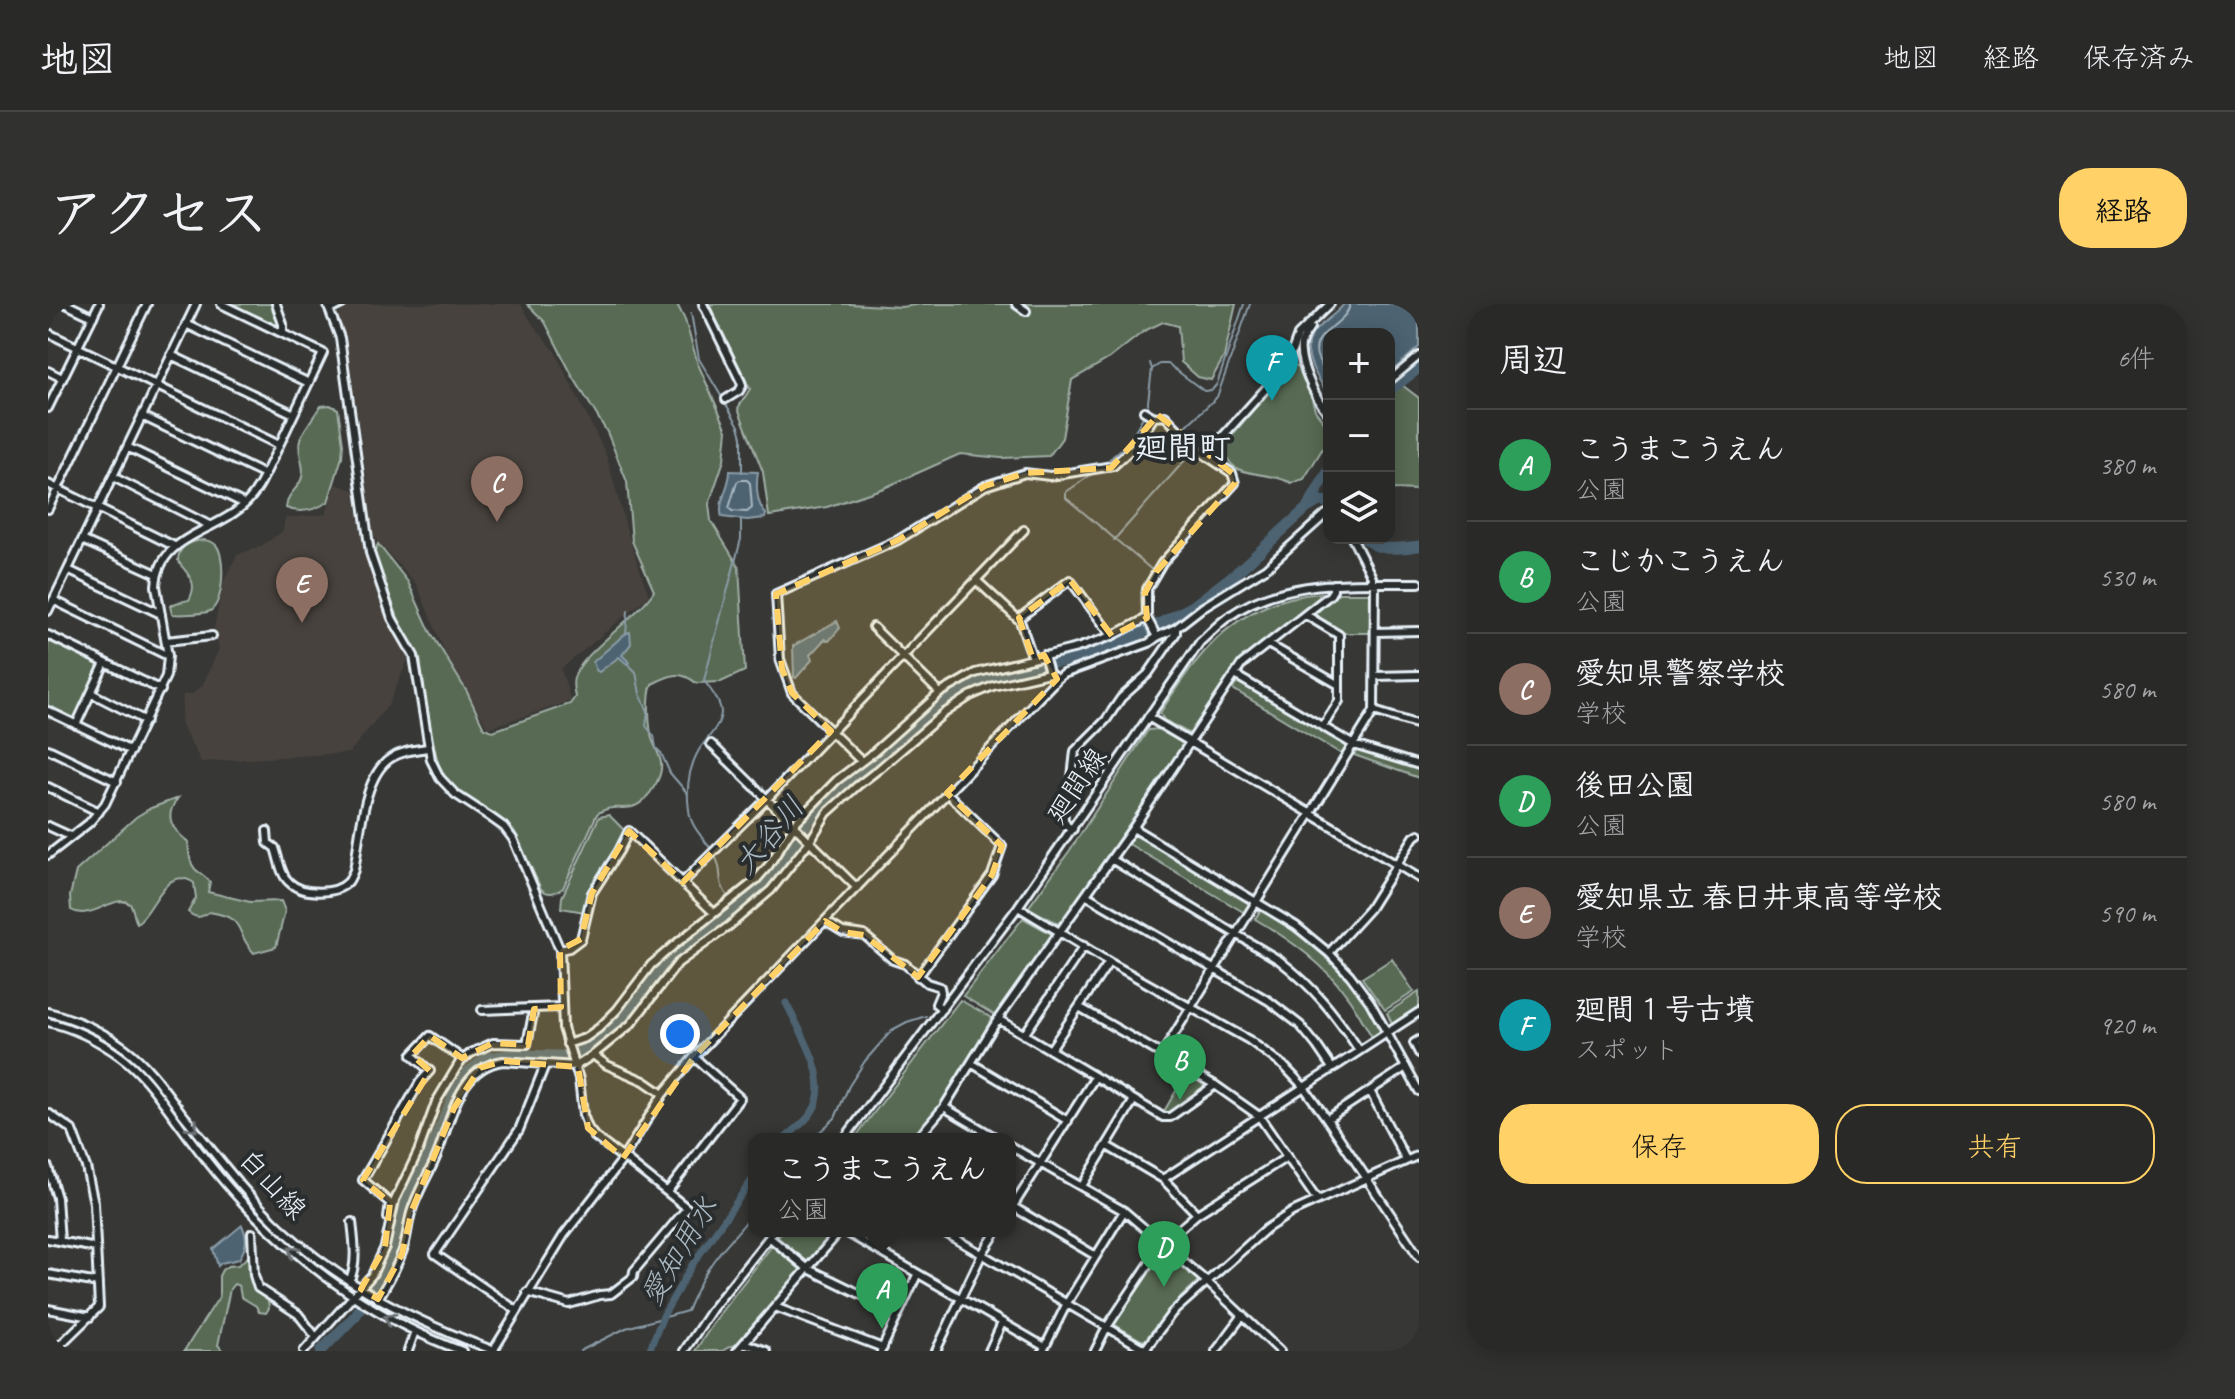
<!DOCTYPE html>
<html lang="ja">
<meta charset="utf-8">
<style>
:root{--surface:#292928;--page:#313130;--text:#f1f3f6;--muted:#a5a6a8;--line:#454545;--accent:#ffd166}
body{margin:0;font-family:Caveat,"Klee One",sans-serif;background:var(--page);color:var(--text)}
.controls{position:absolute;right:24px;top:24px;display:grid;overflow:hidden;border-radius:16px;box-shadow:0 4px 20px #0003}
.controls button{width:72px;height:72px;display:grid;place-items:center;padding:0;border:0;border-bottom:2px solid var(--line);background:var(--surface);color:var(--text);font:40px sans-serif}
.you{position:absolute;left:632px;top:730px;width:28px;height:28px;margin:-20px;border:6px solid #fff;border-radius:50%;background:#1a73e8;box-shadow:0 0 0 12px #1a73e833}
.badge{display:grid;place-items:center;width:52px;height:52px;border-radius:50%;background:var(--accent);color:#fff;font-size:26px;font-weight:700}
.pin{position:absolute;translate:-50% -66px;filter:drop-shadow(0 2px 4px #0008)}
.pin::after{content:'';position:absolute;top:42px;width:28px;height:24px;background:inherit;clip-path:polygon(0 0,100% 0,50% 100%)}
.popup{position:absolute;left:700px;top:829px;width:268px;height:104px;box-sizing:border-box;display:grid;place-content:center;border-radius:16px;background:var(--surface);filter:drop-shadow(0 2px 6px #0005);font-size:26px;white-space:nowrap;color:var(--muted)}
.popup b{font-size:30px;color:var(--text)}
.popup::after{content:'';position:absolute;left:50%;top:100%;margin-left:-16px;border:16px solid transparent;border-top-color:var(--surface)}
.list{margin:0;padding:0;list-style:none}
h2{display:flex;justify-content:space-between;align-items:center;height:104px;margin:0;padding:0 32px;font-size:34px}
h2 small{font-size:26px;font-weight:400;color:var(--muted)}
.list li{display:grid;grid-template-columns:52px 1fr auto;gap:24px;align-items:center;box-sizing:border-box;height:112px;padding:0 32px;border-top:2px solid var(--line)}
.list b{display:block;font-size:30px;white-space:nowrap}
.list p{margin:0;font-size:26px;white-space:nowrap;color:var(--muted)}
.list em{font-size:26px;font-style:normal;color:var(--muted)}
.actions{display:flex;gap:16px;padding:24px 32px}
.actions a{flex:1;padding:18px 0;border:2px solid var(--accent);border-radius:32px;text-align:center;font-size:28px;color:var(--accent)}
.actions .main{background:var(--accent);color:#111}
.icon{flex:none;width:44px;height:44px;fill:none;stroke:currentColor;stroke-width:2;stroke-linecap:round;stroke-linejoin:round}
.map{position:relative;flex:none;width:1371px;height:1047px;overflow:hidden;border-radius:32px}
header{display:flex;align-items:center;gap:48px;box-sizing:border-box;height:112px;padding:0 40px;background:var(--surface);border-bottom:2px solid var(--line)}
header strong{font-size:38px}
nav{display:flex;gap:44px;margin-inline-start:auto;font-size:28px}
.intro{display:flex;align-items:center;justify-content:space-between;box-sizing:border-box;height:192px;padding:0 48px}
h1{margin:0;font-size:56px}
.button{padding:20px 36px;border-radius:32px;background:var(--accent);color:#111;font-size:28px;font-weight:700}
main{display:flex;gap:48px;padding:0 48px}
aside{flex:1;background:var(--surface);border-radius:32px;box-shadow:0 4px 20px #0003}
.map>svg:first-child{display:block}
.built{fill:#47423e}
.green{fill:#586a53;stroke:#a0aea6;stroke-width:2}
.water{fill:#4d6472;stroke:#8b9ca8;stroke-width:2}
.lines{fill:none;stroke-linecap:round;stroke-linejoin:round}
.shore{stroke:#aab9c2;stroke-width:2}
.stream{stroke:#8b9ca8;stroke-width:2}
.canal{stroke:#4d6472;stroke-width:7}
.river{stroke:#4d6472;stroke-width:11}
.minor-casing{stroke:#e8f1f8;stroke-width:12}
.minor{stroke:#2a2d2e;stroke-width:6}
.oneway{stroke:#6c7275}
.marked{fill:#ffd166;fill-opacity:0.2;stroke:#ffd166;stroke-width:6;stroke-dasharray:16 10;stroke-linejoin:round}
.labels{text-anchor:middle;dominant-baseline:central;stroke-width:8;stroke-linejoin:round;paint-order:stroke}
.street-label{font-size:28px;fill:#e8f1f8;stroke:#2a2d2e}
.water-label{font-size:30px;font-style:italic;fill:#aab9c2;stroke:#2a2d2e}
.quarter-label{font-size:32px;font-weight:bold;fill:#e8f1f8;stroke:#2a2d2e}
</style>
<header>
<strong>地図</strong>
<nav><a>地図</a><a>経路</a><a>保存済み</a></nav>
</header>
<div class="intro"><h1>アクセス</h1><a class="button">経路</a></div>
<main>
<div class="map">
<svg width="1371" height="1047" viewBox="0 0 1371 1047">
<rect width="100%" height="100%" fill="#373735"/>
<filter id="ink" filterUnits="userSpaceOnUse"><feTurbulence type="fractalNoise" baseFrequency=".0125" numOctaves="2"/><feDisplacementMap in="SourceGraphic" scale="16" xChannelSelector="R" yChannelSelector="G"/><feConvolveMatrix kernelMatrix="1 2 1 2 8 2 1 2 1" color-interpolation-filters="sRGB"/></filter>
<g filter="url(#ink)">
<path class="built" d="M300,0H473L484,19L506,46L558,150L581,234L601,292L513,365L523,397L440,424L397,348L369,281L328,236L317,202L319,176L301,51L291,12L293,7Z
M288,180L306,186L316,250L339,314L360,355L341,400L301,449L153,458L133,419L135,391L144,390L154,382L171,345L166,324L175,279L189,251L213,242L235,227L237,214L278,210Z"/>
<path class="green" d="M180,0H225L232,19L229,23Z
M479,0H629L637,16L650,60L679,126L676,156L661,200L663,217L691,263L697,367L673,378L648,379C632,366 622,371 604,380C599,392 601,421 604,435C607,443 612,451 613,459C615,472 604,488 595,497C579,511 566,497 549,510L515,584C507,589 501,592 493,585L467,528L454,517L411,488L392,467L377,404L372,353L352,319L326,249L330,240L360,278L382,327L419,388L436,424L445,427L522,400L527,393C526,388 524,380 526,374C532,350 589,314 606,287L584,237L579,178L559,128L524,71L497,18Z
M661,0H802L853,3L874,0H1188L1176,53L1163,76L1150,73L1133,58L1130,22L1115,18L1096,27L1062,54L1024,76L1014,134L1001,152L953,154L912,150L836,184L779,203L721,212L715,168L690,104L702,85Z
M1246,61L1254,64L1257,69L1267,106L1280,124L1281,134L1256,175L1244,179C1238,177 1232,174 1226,173C1202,167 1179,172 1176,141L1241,63Z
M1354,81L1371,94V186L1341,185V91Z
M282,101L290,105L295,140L294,153L280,198C267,206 252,210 238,204C240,187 248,188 253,176C259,163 248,149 252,136C253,129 268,109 273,102Z
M156,236C161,237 164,237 168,241C178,252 176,300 162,307C156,310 131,311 124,310L122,302L128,299L141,296C151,278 140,271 130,257C130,242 143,237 156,236Z
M1275,289V291L1191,357L1142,430L1116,416L1112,409C1154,344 1190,295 1275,289Z
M1291,289H1323L1322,329H1296L1266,311Z
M0,336L52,361L53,364L28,416L25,417L0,404Z
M1189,377L1302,441L1295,451L1185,385Z
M1110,425L1134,439L1135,442L1012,620L980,604L1022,546L1100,426Z
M1310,445L1371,463V474L1306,451Z
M130,494C115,513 124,525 140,538C141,547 141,558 147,565C152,570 157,571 162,578L160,588L202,598L233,597L237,607L228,643L206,649C185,627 200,614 161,608C153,614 148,615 140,608L148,594L146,579C117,559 107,607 89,619C85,613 86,604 82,600C68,588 43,618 23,606L22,592L28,567L88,513L103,504Z
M561,511L577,527L569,546L548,575L537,608L513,604L514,593L551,513Z
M1085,530H1088L1201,598L1202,601L1197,609L1079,539Z
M1214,606C1250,628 1280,652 1307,684C1317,697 1329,712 1333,727L1324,733C1317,721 1310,708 1302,696C1278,661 1243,636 1207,615L1212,607Z
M975,614L1004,630V633L948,712L915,692Z
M1344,655L1366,688L1337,706L1314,674Z
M1371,688V702L1344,720L1339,709Z
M912,696L946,715L893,802L866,835H806Z
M1139,768L1161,780V784L1121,810L1115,809Z
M735,927H788L761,958L758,959L729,935Z
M726,939L754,963V966L692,1040L683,1042L674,1047H647L673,1008Z
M1117,945L1152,975L1123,1003L1097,1036H1093L1064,1019L1114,946Z
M201,952L203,954L210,987L220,996L221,1004L218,1009L211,1008L208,1002L193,993L191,982L186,980L182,985L170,1041L175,1047H136L171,993V972L174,966L180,962L190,961Z"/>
<path class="water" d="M1296,0H1371V43L1341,70V30H1281V91C1271,77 1252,49 1263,32C1271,19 1287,12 1296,0Z
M682,167L710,168C708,181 708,200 718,210L717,214L699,216L674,213C669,199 682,183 682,167Z
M789,317L792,324L781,337L777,335L762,351L764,356L748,374L746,373L745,342Z
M582,328L583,340L574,351L581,358L579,360L571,353L551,368L548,366L545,358L578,329Z
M194,921C200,935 199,942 191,955L173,959L170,962L165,945Z"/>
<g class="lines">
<path class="shore" d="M1281,75C1277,68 1272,60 1269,52C1262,28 1299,21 1302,0
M692,176H699L702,179L704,204L699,208L684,207L681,204L689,178Z"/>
<path class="stream" d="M643,9L651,55L691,122L694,133V168
M1104,65L1112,60H1120L1156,87L1164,86L1169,80L1196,0
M1099,106L1104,65L1102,59
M1136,124L1169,93L1202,0
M1055,161L1080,139L1096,111
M1050,166L1018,188V194L1104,266L1093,288L1094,315
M1066,236L1145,147L1129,131
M1094,323V329
M578,330L580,307
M580,360L588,368L592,390L600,407L598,422L606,432L608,444L613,449L622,469L640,490
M681,594C667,575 676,570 668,554C660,536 643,527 641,506C638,485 640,465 651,446C658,435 672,423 673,409C673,397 662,386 656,376L693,235V215
M764,835L787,814L801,782L817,757L844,726L859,718L878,712
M532,1047L578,1024L639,1007C647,989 654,972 666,956C678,939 694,925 706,907"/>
<path class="canal" d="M736,835C745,827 758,818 764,808C785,776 752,728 738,699
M601,1047L615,1012L644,961L706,873"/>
<path class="river" d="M1341,87L1371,64
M1261,203L1271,197L1281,198
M1317,234C1332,249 1351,244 1371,242
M273,1047L308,1011L340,956L361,886L387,836L406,790L420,768L439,754L461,751L515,752L531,747L550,737L582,707L599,686L616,660L690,604L720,577L751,535L760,516L799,478L838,449L899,394L932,376L959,368L1046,351L1080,336L1145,302L1188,269L1260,203L1281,166"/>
<g class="minor-casing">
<path id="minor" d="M18,0L45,13
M228,0L235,20V30
M279,0L292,34L322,249L344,314L366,352L383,456L392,474L407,490L442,513L456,523L465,535L512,646L515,724L531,775L535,811L540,824L547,833L575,854
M655,0L693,78L694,82L691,87L678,95
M968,0L978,7
M282,6L294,0
M138,20L261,79
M1262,24C1259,29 1254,35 1253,41C1250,57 1269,99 1281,109
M0,29L231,141
M123,51L246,110
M0,67L14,74
M1341,77L1371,52
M0,104L51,0
M1096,107L1106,113L1117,112L1151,147L1184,169L1187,179L1114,259L1099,285V314L1109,333
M94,112L217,171
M79,143L197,200
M1158,151L1239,61L1250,31L1282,0
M65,173L163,222
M0,180L126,242
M0,205L99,0
M1304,234L1324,273V279
M34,236L109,270
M20,266L113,310
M928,276L970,315L1022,276L1064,332
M5,296L120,352
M0,307L148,0
M1258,311L1291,331V397L1275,422
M971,314L985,355
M825,323L892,389
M1327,328L1371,327
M0,331L113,386
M118,337L164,332
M1220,340L1291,381
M996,351L1001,369L1009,375
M1187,371L1306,441L1371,461
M1327,372L1371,371
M43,389L98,417
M0,407L83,447
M1326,407L1371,421
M1100,413L1371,574
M28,421L57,359
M663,440L809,584
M0,445L69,478
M813,457L744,389L732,355L728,290L850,236L937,182L977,169L1002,172L1065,162L1088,141L1106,113
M0,483L51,508
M0,522L22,532
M1085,524L1248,622L1281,649L1302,671L1322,698L1371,787
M1025,525L1019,522L1016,516L1015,505L1023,482L1027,447L1058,416L1073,394L1100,370L1128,329V325
M219,527L220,539L227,544C231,555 232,570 241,578C254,591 288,591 300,578C302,576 305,568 306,566C312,535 314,472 343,454C354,447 367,446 380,444
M0,551L41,519L57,500L118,372L120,352L108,282C111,230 167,230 199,198C212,185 218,167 227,150C243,117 259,83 275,49L173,0
M1063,555L1231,656C1266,683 1287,710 1311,746
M635,578L719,495L976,226
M1038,591L1221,697L1252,721L1269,742L1284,764
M970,603L1061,658L1201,736L1236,762L1255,782L1279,815L1371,953
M777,617L795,628L816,631L845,656L857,660L879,679L892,683L893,688L888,700L894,705
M512,646L521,644L533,635L544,589L571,547L581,527L666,609
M1281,649L1321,605L1366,533L1371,530
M870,673L944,571L954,542L899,489
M1031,703L1167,781L1211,812L1269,896
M434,706L513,703
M0,708C28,715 54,727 77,744C100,761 116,785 133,808C165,847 195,888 232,923C294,981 368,1018 447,1047
M950,715L1115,813H1122L1167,781
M0,718C26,724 50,736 72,752C96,769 114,797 132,821C153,850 176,880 202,906C261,967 334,1018 414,1047
M976,731L1036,642
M1371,736L1366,739L1371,749
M519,740L537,734L551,724L569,706L603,661L625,642L708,576L721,561L749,517L789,476L826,448L892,389L927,369L1029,344L1064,332L1099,314
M1002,746L1061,658
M1114,750L1326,407L1327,279
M545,751L559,761L596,777L615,790
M923,759L1020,817
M1322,787L1358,856
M896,803L950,835
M0,809L24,826L38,863L46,899L51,1003L6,1047
M1279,815L1358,763
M796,835L970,603L1152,338C1161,330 1170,320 1180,313C1236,273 1306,280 1371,279
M869,835L896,803L950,715L1085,524L1194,360L1282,291L1285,286V280
M962,842L1076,907L1158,977L1232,1047
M1059,842L1115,875L1149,910
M0,863L9,894L12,937
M1115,875L1371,708
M1034,882L1086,796
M619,888L692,794L646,753
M962,901L1048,952
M962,907L1047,773
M340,914L342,899L315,876L372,778L382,767L364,751L382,732L415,755
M796,927L997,1043
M894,927L1100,1047
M204,929L206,971L210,984L250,1010L268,1033
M721,933L759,964L851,1009
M0,935L48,944
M0,970L50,979
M301,977C310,961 306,935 304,918
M479,988L521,1000L552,991L563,990L585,973L586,967L639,904L575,853
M330,995C338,981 347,967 353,951C359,938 359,923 363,909C368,891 378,875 386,858C403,822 407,764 455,757L528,762L545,751L583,720L630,659L681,622L723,586L762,537L779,509L809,482L831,465L895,410L922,392L945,382L1001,369
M727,1003L835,1044
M0,1005L42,1013
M468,1006L387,950L471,826L497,761
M696,1039L718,1047
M256,1047L324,971L337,943L347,896L370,848L388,798L412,758L423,749L445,739L479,740L486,705
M360,1047L367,1027
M445,1047L516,931L572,859L615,790L646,753L1009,375L1015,370L1101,339L1109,333L1128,324L1155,303L1218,264L1278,210L1281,211
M636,1047L664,1005L726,927
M689,1047L792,927
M833,1047L869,971
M888,1047L934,950L949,927
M941,1047L954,1019
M995,1047L1019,999L1076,907
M1047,1047L1059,1023L1115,939L1149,910L1239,853
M1096,1047L1124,1009L1218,925L1244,908L1371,851
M1168,1047L1195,1011
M1364,1047L1371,1040"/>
</g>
<use href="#minor" class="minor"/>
</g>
<defs><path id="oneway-chevron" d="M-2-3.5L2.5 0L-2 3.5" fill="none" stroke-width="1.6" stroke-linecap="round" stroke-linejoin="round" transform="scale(2)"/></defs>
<g class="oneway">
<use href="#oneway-chevron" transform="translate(145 823) rotate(52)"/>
<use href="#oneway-chevron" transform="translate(245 947) rotate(-139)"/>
<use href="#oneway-chevron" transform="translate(341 1014) rotate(-151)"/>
</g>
</g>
<path class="marked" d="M1110,111L1184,169L1187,179L1108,268L1097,289L1099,314L1064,332L1022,276L971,314L985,355L996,351L1009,375L899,489L954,542L944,571L870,673L816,631L795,628L777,617L646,753L575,854L540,824L530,763L455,757L432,764L406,804L364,906L354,950L330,995L313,985L337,943L342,899L315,876L382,767L364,751L382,732L414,754L445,739L480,741L486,705L513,703L512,646L533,635L544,589L581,527L635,578L783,427L744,389L734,365L728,290L850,236L937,182L977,169L1063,164Z"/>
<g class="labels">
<g class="street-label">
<text transform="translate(1028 481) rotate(-56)">廻間線</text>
<text transform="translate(225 880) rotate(47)">白山線</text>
</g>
<g class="water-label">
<text transform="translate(721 531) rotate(-50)">大谷川</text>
<text transform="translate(631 947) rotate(-59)">愛知用水</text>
</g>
<g class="quarter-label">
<text x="1135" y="143">廻間町</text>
</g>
</g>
</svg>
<div class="controls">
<button>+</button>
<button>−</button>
<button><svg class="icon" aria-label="layers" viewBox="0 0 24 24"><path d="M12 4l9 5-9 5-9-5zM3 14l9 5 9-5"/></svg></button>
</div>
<div class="you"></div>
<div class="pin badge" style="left:834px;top:1025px;background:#2e9e5b">A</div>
<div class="popup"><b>こうまこうえん</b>公園</div>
<div class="pin badge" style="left:1132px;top:796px;background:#2e9e5b">B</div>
<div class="pin badge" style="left:449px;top:218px;background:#8d6e63">C</div>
<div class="pin badge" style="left:1116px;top:983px;background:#2e9e5b">D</div>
<div class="pin badge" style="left:254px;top:319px;background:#8d6e63">E</div>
<div class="pin badge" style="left:1224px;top:97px;background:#0f9aa8">F</div>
</div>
<aside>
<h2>周辺<small>6件</small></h2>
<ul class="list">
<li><span class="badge" style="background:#2e9e5b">A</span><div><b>こうまこうえん</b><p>公園</p></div><em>380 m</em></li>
<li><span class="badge" style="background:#2e9e5b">B</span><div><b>こじかこうえん</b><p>公園</p></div><em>530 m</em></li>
<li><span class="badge" style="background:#8d6e63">C</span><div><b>愛知県警察学校</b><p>学校</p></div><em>580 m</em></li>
<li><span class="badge" style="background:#2e9e5b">D</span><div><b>後田公園</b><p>公園</p></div><em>580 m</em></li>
<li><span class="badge" style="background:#8d6e63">E</span><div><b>愛知県立 春日井東高等学校</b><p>学校</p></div><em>590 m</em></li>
<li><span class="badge" style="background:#0f9aa8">F</span><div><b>廻間１号古墳</b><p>スポット</p></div><em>920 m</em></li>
</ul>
<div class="actions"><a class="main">保存</a><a>共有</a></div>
</aside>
</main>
